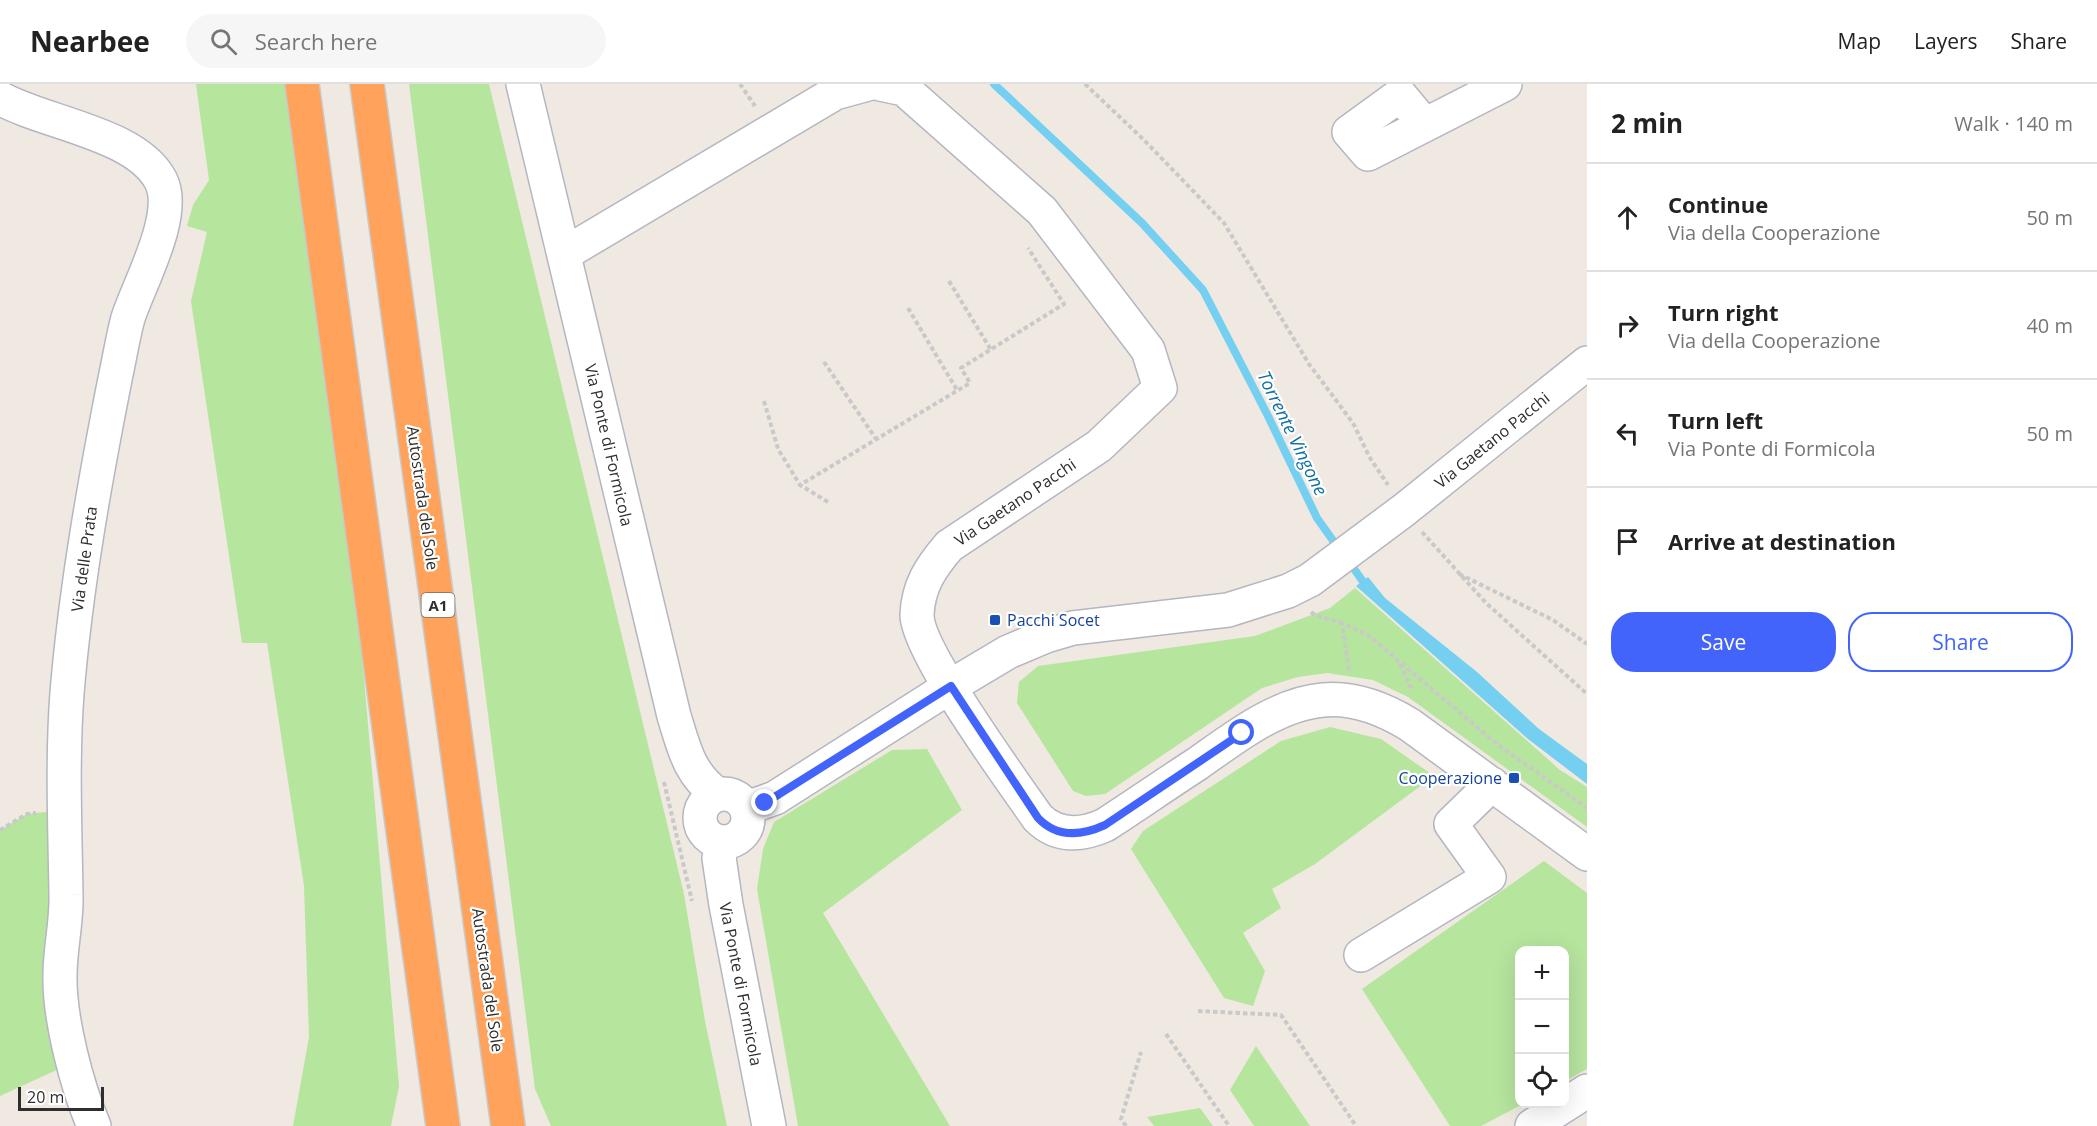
<!DOCTYPE html>
<meta charset="utf-8">
<style>
:root{--surface:#fff;--page:#f6f6f6;--text:#222;--muted:#767676;--line:#e0e0e0;--accent:#4264fb}
body{margin:0;font-family:"Open Sans",sans-serif;background:var(--page);color:var(--text)}
.controls{position:absolute;right:18px;bottom:18px;display:grid;overflow:hidden;border-radius:12px;box-shadow:0 6px 24px #0002}
.controls button{width:54px;height:54px;display:grid;place-items:center;padding:0;border:0;border-bottom:2px solid var(--line);background:var(--surface);color:var(--text);font:30px sans-serif}
.scale{position:absolute;left:18px;bottom:15px;width:86px;box-sizing:border-box;padding-left:6px;border:3px solid #2e2e2e;border-top:0;font-size:16px;line-height:21px;white-space:nowrap;color:#2e2e2e;-webkit-text-stroke:4px #fff;paint-order:stroke}
.stop{position:absolute;width:18px;height:18px;margin:-14px;border:4px solid #4264fb;border-radius:50%;background:#fff}
.stop.end{background:#4264fb;border-color:#fff;box-shadow:0 2px 6px #0008}
.list{margin:0;padding:0;list-style:none}
h2{display:flex;justify-content:space-between;align-items:center;height:78px;margin:0;padding:0 24px;font-size:26px}
h2 small{font-size:20px;font-weight:400;color:var(--muted)}
.list li{display:grid;grid-template-columns:39px 1fr auto;gap:18px;align-items:center;box-sizing:border-box;height:108px;padding:0 24px;border-top:2px solid var(--line)}
.list b{display:block;font-size:22px;white-space:nowrap}
.list p{margin:0;font-size:20px;white-space:nowrap;color:var(--muted)}
.list em{font-size:20px;font-style:normal;color:var(--muted)}
.actions{display:flex;gap:12px;padding:18px 24px}
.actions a{flex:1;padding:14px 0;border:2px solid var(--accent);border-radius:24px;text-align:center;font-size:21px;color:var(--accent)}
.actions .main{background:var(--accent);color:#fff}
.icon{flex:none;width:33px;height:33px;fill:none;stroke:currentColor;stroke-width:2;stroke-linecap:round;stroke-linejoin:round}
.map{position:relative;flex:none;width:1587px;height:1042px;overflow:hidden}
header{display:flex;align-items:center;gap:36px;box-sizing:border-box;height:84px;padding:0 30px;background:var(--surface);border-bottom:2px solid var(--line)}
header strong{font-size:28px}
nav{display:flex;gap:33px;margin-inline-start:auto;font-size:21px}
.search{width:420px;height:54px;background:var(--page);display:flex;align-items:center;gap:15px;box-sizing:border-box;padding:0 21px;border-radius:33px;color:var(--muted);font-size:22px}
main{display:flex}
aside{flex:1;background:var(--surface)}
.map>svg:first-child{display:block}
.green{fill:#b6e59e}
.water{fill:#75cff0}
.lines{fill:none;stroke-linecap:round;stroke-linejoin:round}
.stream{stroke:#75cff0;stroke-width:8}
.minor-casing{stroke:#b4b7c1;stroke-width:36}
.highway-casing{stroke:#c9c9c9;stroke-width:36}
.path{stroke:#c9c9c9;stroke-width:4;stroke-dasharray:4.5 3;stroke-linecap:butt}
.minor{stroke:#fff;stroke-width:33}
.highway{stroke:#ffa35c;stroke-width:33}
.route{stroke:#4264fb;stroke-width:8}
.transit-dot{fill:#1a4fb4;stroke:#fff;stroke-width:2}
.labels{text-anchor:middle;dominant-baseline:central;stroke-width:4.5;stroke-linejoin:round;paint-order:stroke}
.shield{fill:#fff;stroke:#6d6d6d;stroke-width:1.5}
.shield-label{font-size:15px;font-weight:bold;fill:#2e2e2e}
.street-label{font-size:16px;fill:#2e2e2e;stroke:#fff}
.transit-label{font-size:16px;fill:#164399;stroke:#fff;text-anchor:start}
.water-label{font-size:18px;font-style:italic;fill:#0d6fa3;stroke:#fff}
</style>
<header>
<strong>Nearbee</strong>
<div class="search"><svg class="icon" aria-label="search" viewBox="0 0 24 24"><circle cx="10" cy="10" r="6"/><path d="M15 15l6 6"/></svg>Search here</div>
<nav><a>Map</a><a>Layers</a><a>Share</a></nav>
</header>
<main>
<div class="map">
<svg width="1587" height="1042" viewBox="0 0 1587 1042">
<rect width="100%" height="100%" fill="#efe9e1"/>
<path class="green" d="M196,0H302L334,244L399,1002L391,1042H293L309,953L304,802L267,559H242L191,217L207,148L187,142L193,121L209,96Z
M409,0H489L684,810L705,937L727,1042H551L535,1005Z
M1355,504L1560,686L1587,703V743L1408,613L1373,596L1327,589L1298,593L1262,604L1105,710L1086,712L1073,707L1017,619L1019,598L1038,582L1255,552L1330,524Z
M1330,643L1381,655L1434,692L1315,780L1272,805L1281,824L1243,849L1265,887L1253,922L1224,914L1131,765L1143,747L1281,657Z
M927,665L962,726L823,829L950,1042H798L757,805L763,765L774,738L892,666Z
M64,726L74,978L0,1012V746L27,730Z
M1544,777L1587,809V985L1565,997L1564,866H1520V1020H1523L1481,1042H1450L1362,905Z
M1256,962L1310,1042H1254L1230,1006Z
M1200,1024L1213,1042H1154L1147,1033Z"/>
<path class="water" d="M1368,493L1385,514L1477,588L1539,645L1587,680V700L1528,655L1356,502Z"/>
<g class="lines">
<path class="stream" d="M994,0L1142,139L1203,206L1268,332L1317,434L1339,465
M1347,475L1369,506"/>
<g class="minor-casing">
<path id="minor" d="M523,0L674,632C684,664 689,690 717,710
M880,0L904,5L1042,127L1148,266L1160,304L1099,362L949,462C931,483 918,502 917,531C917,567 1013,698 1038,734C1057,753 1081,752 1105,741C1136,721 1166,700 1197,680C1234,654 1277,620 1323,616C1355,613 1384,625 1410,641L1587,770
M0,14C43,39 137,49 161,97C178,131 139,200 128,234C123,252 120,272 116,290C95,396 76,502 67,609C62,676 65,743 66,811C67,837 60,864 60,891C59,934 77,1003 94,1042
M1425,41L1400,11L1349,48L1368,70L1505,0
M564,170L835,9L868,0
M700 734a24 24 0 1 1 48 0a24 24 0 1 1-48 0Z
M747,724L775,714L951,602L1008,568L1046,552L1073,544L1228,526L1288,507L1310,496L1404,426L1587,279
M723,758L719,774L726,821L769,1042
M1361,871L1489,793L1451,740L1492,700
M1532,1042L1587,1007"/>
</g>
<g class="highway-casing">
<path id="highway" d="M302,0L443,1042
M367,0L508,1042"/>
</g>
<path class="path" d="M740,0L755,22
M1085,0L1143,55L1224,139L1309,280L1353,339L1370,374L1388,401
M949,197L991,266
M908,224L957,306
M824,278L876,355
M764,317L778,365L800,401
M828,418L800,401L970,299L961,284L1064,220L1028,164
M1422,448L1486,519L1587,610
M1459,490L1553,536L1587,560
M1311,528L1315,531L1342,539
M1400,580L1412,606
M1349,586L1342,539L1368,551L1497,660L1587,724
M664,698L692,817
M0,746L27,730L36,729
M1198,927L1281,931L1356,1042
M1166,950L1229,1042
M1126,1042L1121,1035L1141,968"/>
<use href="#minor" class="minor"/>
<use href="#highway" class="highway"/>
</g>
<g class="lines">
<path class="route" d="M765,719L951,602L1038,734C1057,754 1081,752 1105,741L1242,649"/>
</g>
<g class="transit-dot">
<rect x="989" y="530" width="12" height="12" rx="3"/>
<rect x="1508" y="688" width="12" height="12" rx="3"/>
</g>
<g class="labels">
<rect class="shield" x="421.5" y="509" width="33" height="24" rx="4.5"/>
<g class="shield-label">
<text x="438" y="521">A1</text>
</g>
<g class="street-label">
<text transform="translate(1492 356) rotate(-39)">Via Gaetano Pacchi</text>
<text transform="translate(609 361) rotate(77)">Via Ponte di Formicola</text>
<text transform="translate(423 414) rotate(82)">Autostrada del Sole</text>
<text transform="translate(1015 418) rotate(-34)">Via Gaetano Pacchi</text>
<text transform="translate(84 475) rotate(-82)">Via delle Prata</text>
<text transform="translate(488 896) rotate(82)">Autostrada del Sole</text>
<text transform="translate(741 900) rotate(79)">Via Ponte di Formicola</text>
</g>
<g class="transit-label">
<text x="1007" y="536">Pacchi Socet</text>
<text x="1502" y="694" text-anchor="end">Cooperazione</text>
</g>
<g class="water-label">
<text transform="translate(1293 349) rotate(64)">Torrente Vingone</text>
</g>
</g>
</svg>
<div class="controls">
<button>+</button>
<button>−</button>
<button><svg class="icon" aria-label="locate" viewBox="0 0 24 24"><circle cx="12" cy="12" r="6"/><path d="M12 2v4M12 18v4M2 12h4M18 12h4"/></svg></button>
</div>
<div class="scale">20 m</div>
<div class="stop" style="left:1242px;top:649px"></div>
<div class="stop end" style="left:765px;top:719px"></div>
</div>
<aside>
<h2>2 min<small>Walk · 140 m</small></h2>
<ul class="list">
<li><svg class="icon" aria-label="ahead" viewBox="0 0 24 24"><path d="M12 20V5M6 11l6-6 6 6"/></svg><div><b>Continue</b><p>Via della Cooperazione</p></div><em>50 m</em></li>
<li><svg class="icon" aria-label="right" viewBox="0 0 24 24"><path d="M7 20v-9h11M14 6l5 5-5 5"/></svg><div><b>Turn right</b><p>Via della Cooperazione</p></div><em>40 m</em></li>
<li><svg class="icon" aria-label="left" viewBox="0 0 24 24"><path d="M17 20v-9H6M10 6l-5 5 5 5"/></svg><div><b>Turn left</b><p>Via Ponte di Formicola</p></div><em>50 m</em></li>
<li><svg class="icon" aria-label="arrive" viewBox="0 0 24 24"><path d="M6 21V4h12l-3 4 3 4H6"/></svg><div><b>Arrive at destination</b></div></li>
</ul>
<div class="actions"><a class="main">Save</a><a>Share</a></div>
</aside>
</main>
